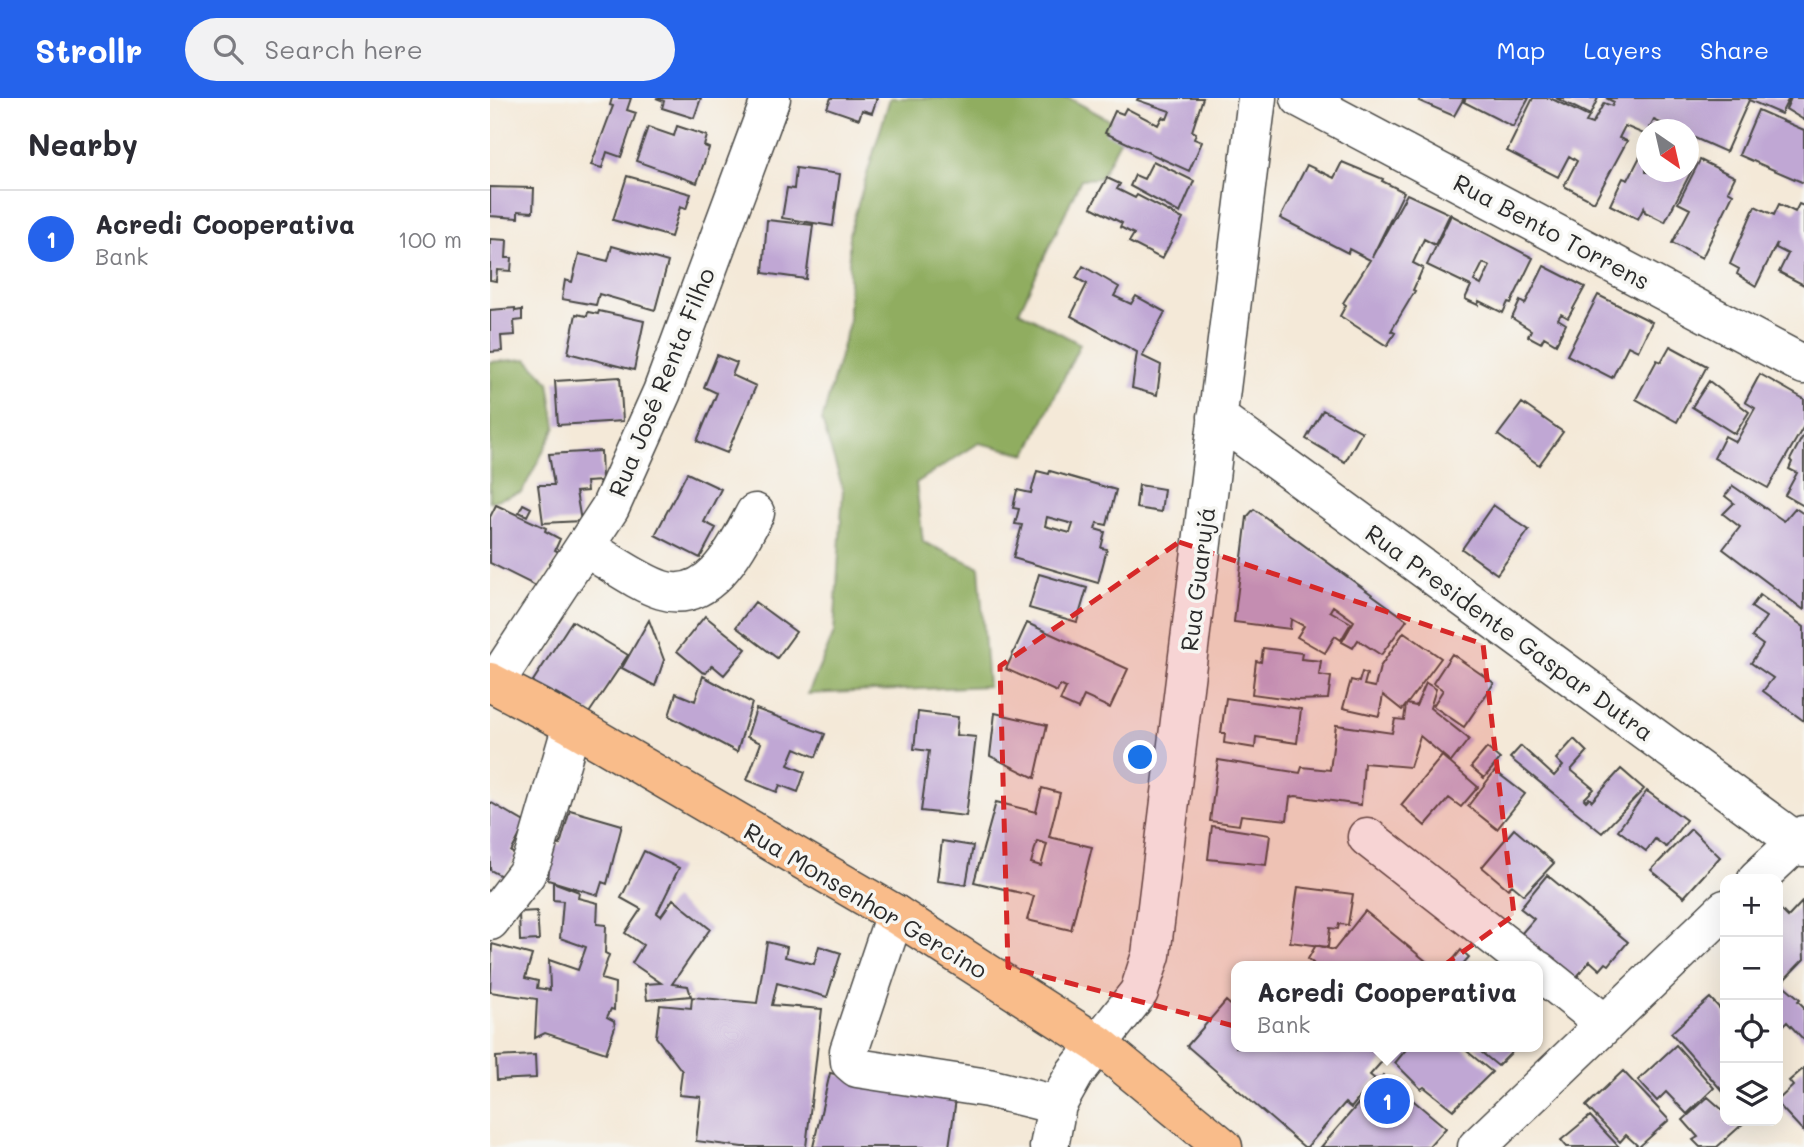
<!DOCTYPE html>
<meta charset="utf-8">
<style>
:root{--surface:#fff;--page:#f2f2f3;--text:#2b2b33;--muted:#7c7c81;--line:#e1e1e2;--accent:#2563eb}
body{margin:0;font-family:Mali,sans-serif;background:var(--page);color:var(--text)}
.controls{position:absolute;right:21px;bottom:21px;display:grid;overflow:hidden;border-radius:14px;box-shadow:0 7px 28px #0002}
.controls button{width:63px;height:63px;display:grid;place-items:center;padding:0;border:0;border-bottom:2px solid var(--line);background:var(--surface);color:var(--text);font:35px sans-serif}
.compass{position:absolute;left:1146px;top:21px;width:63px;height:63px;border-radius:50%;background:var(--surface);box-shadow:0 7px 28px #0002;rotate:146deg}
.you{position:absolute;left:651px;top:660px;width:24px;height:24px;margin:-18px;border:5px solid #fff;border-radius:50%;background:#1a73e8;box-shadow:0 0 0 10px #1a73e833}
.badge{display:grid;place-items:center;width:46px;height:46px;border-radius:50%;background:var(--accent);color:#fff;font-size:23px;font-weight:700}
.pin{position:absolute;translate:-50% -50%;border:4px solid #fff;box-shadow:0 2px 7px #0006}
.popup{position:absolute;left:741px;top:863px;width:312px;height:91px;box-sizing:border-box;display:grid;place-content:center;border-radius:14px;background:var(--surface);filter:drop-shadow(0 2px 5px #0005);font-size:23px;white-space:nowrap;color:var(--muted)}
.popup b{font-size:26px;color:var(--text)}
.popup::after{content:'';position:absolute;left:50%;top:100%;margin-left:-14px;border:14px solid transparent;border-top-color:var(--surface)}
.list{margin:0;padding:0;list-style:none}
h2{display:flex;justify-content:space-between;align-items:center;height:91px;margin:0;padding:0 28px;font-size:30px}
h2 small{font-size:23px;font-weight:400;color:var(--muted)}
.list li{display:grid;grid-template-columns:46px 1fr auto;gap:21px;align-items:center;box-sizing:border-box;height:98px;padding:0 28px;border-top:2px solid var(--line)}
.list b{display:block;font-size:26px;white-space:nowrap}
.list p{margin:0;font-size:23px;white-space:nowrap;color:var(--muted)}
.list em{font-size:23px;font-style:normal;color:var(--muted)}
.icon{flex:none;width:38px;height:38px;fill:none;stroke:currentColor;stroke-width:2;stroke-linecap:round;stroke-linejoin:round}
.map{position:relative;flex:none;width:1314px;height:1049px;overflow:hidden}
header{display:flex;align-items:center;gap:42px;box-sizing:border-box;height:98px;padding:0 35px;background:var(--accent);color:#fff}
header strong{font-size:33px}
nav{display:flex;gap:38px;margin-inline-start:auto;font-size:24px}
.search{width:490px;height:63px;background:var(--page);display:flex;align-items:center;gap:18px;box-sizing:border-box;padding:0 24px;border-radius:38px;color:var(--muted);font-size:26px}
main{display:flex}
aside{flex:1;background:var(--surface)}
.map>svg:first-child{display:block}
.forest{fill:#90ad60;stroke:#5e6c46;stroke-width:2}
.building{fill:#c0a7d4;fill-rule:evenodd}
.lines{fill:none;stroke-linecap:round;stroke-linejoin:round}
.minor-casing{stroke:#494845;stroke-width:41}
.major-casing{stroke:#494845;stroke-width:41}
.minor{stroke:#fff;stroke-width:38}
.major{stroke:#f9bc8a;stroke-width:38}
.marked{fill:#d62828;fill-opacity:0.2;stroke:#d62828;stroke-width:5;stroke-dasharray:14 9;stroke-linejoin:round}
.labels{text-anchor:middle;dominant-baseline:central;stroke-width:7;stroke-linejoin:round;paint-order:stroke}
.street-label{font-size:24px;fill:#2b2b2b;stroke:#f6f6f2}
</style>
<header>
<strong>Strollr</strong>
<div class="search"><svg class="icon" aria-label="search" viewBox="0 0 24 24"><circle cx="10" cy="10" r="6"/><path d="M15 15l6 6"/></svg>Search here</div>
<nav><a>Map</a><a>Layers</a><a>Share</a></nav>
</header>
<main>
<aside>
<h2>Nearby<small></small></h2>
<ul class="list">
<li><span class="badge">1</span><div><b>Acredi Cooperativa</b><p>Bank</p></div><em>100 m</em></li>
</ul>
</aside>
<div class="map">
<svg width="1314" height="1049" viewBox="0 0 1314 1049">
<rect width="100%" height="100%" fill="#f6f6f2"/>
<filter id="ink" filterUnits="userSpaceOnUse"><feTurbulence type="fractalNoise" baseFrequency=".0143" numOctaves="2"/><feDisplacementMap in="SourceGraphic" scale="14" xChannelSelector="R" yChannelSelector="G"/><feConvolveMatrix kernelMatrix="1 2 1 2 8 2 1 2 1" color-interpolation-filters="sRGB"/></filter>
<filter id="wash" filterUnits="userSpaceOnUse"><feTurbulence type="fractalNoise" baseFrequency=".00686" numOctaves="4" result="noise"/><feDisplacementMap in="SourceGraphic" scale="28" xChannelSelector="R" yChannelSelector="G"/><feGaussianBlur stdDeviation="1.57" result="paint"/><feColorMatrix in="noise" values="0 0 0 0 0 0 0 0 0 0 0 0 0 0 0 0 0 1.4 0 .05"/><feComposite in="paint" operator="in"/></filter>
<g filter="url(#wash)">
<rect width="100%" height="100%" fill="#f4e9d8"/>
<path class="forest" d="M400,0H579L636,31L610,80L591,81L529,213L590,246L537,356L489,345L426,385L433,444L489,469L498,588L318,596L344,535L353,391L332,323L359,225V136Z
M37,261L59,284L66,329L32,394L0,404V264Z"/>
<g id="blocks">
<path class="building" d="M122,0H141L137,12L146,15L131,59L117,54L112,70L101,67L123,8L120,7Z
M166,0H211L204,20L172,10L174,3Z
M341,0H387L382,15L372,12L369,21L337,10Z
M648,0H713L702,33L706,35L704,41L712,44L699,73L615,35L625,13L633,16L636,10L668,27L672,19L677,21L680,13L647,2Z
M932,0H974L964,18L929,3Z
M976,0H1039L1023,29L974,4Z
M1043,0H1060L1099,19L1096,24L1102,26L1114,5L1122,8L1124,4L1116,0H1299L1291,16L1259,2L1236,54L1198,37V32H1186L1164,22L1156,37L1135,28L1129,40L1137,43L1104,104L1074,88L1087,63L1079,58L1068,79L1017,53Z
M1066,0H1108L1100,17Z
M1301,0H1314V22L1296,11Z
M1268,12L1314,32V85L1249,57Z
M187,28L217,38L214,48L219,50L207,85L146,63L158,29L184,38Z
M1156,47V74H1198V65L1204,68L1175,124L1155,114L1154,109L1148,121L1120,107L1133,80L1138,82Z
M1210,62L1245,79L1238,93L1243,96L1212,160L1182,145L1200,111L1188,105Z
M663,63L704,83L690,115L640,88L645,77L654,81Z
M852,64L893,81L892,83L914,94L882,159L917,96L960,116L945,147L934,141L923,165L933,170L923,192L925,193L901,233L905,235L897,248L850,218L856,207L853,205L880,162L859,151L858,155L790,120L817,67L844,80Z
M306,70L350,76L343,128L292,120L297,90L304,91Z
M137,78L201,96L196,111L190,109L181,139L123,122Z
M617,80L630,86L627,91L645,100L647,97L693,121L672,161L639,144L644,136L630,129L632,125L601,109Z
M0,89L44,90L43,114L28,113V120L0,118Z
M1289,106L1305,114L1309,106L1314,108V187L1289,174L1298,156L1286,150L1287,145L1266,188L1247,176L1249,171L1240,166L1265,108L1284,117Z
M961,117L1043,160L1021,205L1018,204L1013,215L989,203L988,207L975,201L981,188L937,167ZM993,165L1000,168L991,187L984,183Z
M277,122L323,127L316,181L273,175Z
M0,141L17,142L16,160H22L21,173L7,172L6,183L0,182Z
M122,148L178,164L165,212L109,196L106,207L72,201L75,182L82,184L89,156L118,163Z
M593,168L629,189L624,198L641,206L646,198L675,214L652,258L671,267L667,297L642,290L647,254L581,218L597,186L586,180Z
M1054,168L1095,189L1078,220L1071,216L1068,221L1076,226L1066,246L1054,239L1051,245L1038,238L1041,232L1022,220L1030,203L1035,206Z
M1108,197L1162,224L1148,253L1138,248L1122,280L1077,257Z
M25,210V213L32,212V222L24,223L25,237L11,238L12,253L0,254V212Z
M109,213L154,223L144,272L78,255L86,216L97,218L98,214L108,216Z
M1180,248L1217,268L1187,324L1146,301L1167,262L1171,264Z
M227,257L247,265L242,277L266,288L237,355L207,343L227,295L214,289Z
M1270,276L1314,301V328L1278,390L1224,360L1235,338L1246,344L1265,310L1255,304Z
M130,279L133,323L68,327L65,283Z
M1219,283L1259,314L1245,336L1202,309Z
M1032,305L1073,334L1049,367L1008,337Z
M833,312L872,334L855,364L816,341Z
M1314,336V408L1295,397L1307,375L1299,371L1302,364L1300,362Z
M111,353L112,383L96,384L97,393L86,394L91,423L53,425L48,387H64L59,356Z
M547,373L559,376L560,373L626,392L617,427L607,425L605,431L615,434L611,450L617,451L608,485L523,460L532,427L525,426L529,411L523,410L527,392L541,395ZM557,419L583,426L580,435L555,428Z
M197,375L231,391L214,424L226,430L210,460L165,437Z
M649,387L674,391L671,414L646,410Z
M1243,388L1294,423L1305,410L1314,416V512L1233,451L1250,429L1233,416L1244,405L1235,398Z
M33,406L41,410L37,418L29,414Z
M6,407L56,430L55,433L70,441L65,452L71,455L46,488L0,465V419Z
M1003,407L1039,432L1007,476L972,451Z
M764,411L917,522L891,557L868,542L863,550L852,544L864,523L843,508L840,513L861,525L851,542L845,538L835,555L807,539L814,528L801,521L800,531L744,524L757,419Z
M549,476L597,490L587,524L539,510Z
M1270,497L1314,529V623L1273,593L1283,580L1261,565L1273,547L1262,539L1276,519L1261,509Z
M265,504L306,534L287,560L246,529Z
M215,518L256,551L234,577L222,567L216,575L212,574L187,553Z
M159,522L174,562L165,588L132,570Z
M82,523L138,557L99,615L66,595L63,600L41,586Z
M537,525L638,571L620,610L594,598L588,611L570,603L576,590L570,587L567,594L516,571Z
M914,534L951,560L917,606L926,608L936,585L946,591L940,610L979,641L961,664L930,638L920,669L874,665L871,707L806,698L800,699L797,722L751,717L749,727L720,723L728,662L810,675L812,669L840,672L846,627L902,635L905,621L914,622L916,607L912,612L893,597L889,618L853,610L861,582L869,584L872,574L877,576L874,587L885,589L890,569Z
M773,550L812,555L811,561L831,563L829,577L841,579L838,601L807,602L762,596L766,563L771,564Z
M962,556L1004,585L974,629L943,608L953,592L943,585Z
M213,578L262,605L247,654L179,618L186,595L205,603Z
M736,600L811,611L807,645L766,639L765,650L734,645L735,635H731Z
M266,611L335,636L326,659L305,650L298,667L315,674L308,694L290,687L287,694L257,682L271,645L257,639Z
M428,614L468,619L466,637L486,639L476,718L431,713L439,653L424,651Z
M505,615L557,627L545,680L500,658Z
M1084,641L1097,654L1081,672L1104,691L1094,701L1096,703L1099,700L1102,703L1131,671L1154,691L1112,735L1020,660L1031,648L1064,678L1073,668L1066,661Z
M997,650L1010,661L994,680L981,669Z
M952,658L988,689L971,709L959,700L935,728L911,707Z
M1005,673L1035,696L1007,731L978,708Z
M552,690L570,695L559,739L602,749L581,832L537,822L544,798L484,784L506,704L546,714ZM547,743L557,746L551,768L541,765Z
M1157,693L1196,722L1176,749L1165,741L1156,753L1128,732Z
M0,704L36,725L21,754L26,757L13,779L0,772Z
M80,712L132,727L117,786L112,784L108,797L58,782L62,745L70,747Z
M722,728L780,737L776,767L718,761Z
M1024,731L1064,765L1034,797L1022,787L1018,791L992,769Z
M1201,731L1230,759L1194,799L1161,772Z
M452,743L483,748L476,787L447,783Z
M154,753L189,770L167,815L171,818L183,801L220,831L182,886L198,888L201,898L157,902L155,886L171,885L142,865L153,847L135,835L151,811L131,800Z
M1057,777L1138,844L1119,867L1116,865L1110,872L1100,863L1085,881L1031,836L1044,821L1030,810Z
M63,784L89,794L88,800L108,805L107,826L116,827L115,855L119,857L111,881L125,885L124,912L121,911L117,919L124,923L125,929L116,955L55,935L45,940L47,901L0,894L2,846L42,857L35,880L48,883L47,890L60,892L59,862L88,872L96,849L70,840L73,803L63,802Z
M808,789L863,796L858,827L849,826L848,831L840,830L838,849L800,844Z
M1312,804L1314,861L1291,885L1310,901L1308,903L1314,909V942L1297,924L1288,933V809L1298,819Z
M47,813L49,842L30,843L29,814Z
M875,813L942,868H821L823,865L818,861L826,847L844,852Z
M277,844L297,849L295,859L324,866L329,848L351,855L337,899L287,885L282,907L332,911L316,1049H252L206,1043L211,999L189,997L192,973L166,939L170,907L201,910L202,899L267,905Z
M971,852L979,859L971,868H958Z
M1220,900L1235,916V996L1181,935Z
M736,903L746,912V949H905L880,977L885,981L861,1010L855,1005L817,1049H814L697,948Z
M1186,947L1224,990L1197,1016L1176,994L1167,1003L1148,982Z
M918,949H972L1002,974L963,1012L934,989L931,991L905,965Z
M985,949H1027L1008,968Z
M45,957L46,980L7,982L6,959Z
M1314,970V1034L1288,1006V1002L1303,988L1299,983Z
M1133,973L1179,1022L1149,1049L1136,1037L1130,1044L1096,1008Z
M340,975L466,1001L459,1049H323Z
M893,977L956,1030L939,1049H831Z
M1218,999L1235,1014V1023H1256L1227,1049H1210L1203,1042L1208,1039L1193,1022Z
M1100,1018L1129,1049H1077L1071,1042Z"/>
</g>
</g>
<g filter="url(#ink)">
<use href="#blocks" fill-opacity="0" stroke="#494845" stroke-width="2"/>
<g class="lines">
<g class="minor-casing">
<path id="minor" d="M810,0L1314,267
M727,319L1314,749
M96,450C118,462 149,485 172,492C220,507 248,447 265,415
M4,586L120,410L172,294L281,0
M877,739L1042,868
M1267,781L1314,737
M405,816L359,953L360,964L367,970L498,990L567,1007
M0,823L36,776L44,758L82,627
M1048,872L1114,925
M559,1049L567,1007L585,975L649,894L661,857L767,0
M987,1049L1235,811"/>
</g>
<g class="major-casing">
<path id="major" d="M0,584L82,627L405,816L608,946L733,1049"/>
</g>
<use href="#minor" class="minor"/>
<use href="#major" class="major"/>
</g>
</g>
<path class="marked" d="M689,444L993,546L1024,817L836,952L518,869L510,568Z"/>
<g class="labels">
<g class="street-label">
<text transform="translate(1062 133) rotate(28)">Rua Bento Torrens</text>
<text transform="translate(171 284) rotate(-68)">Rua José Renta Filho</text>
<text transform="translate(707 481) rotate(-83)">Rua Guarujá</text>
<text transform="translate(1020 534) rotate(36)">Rua Presidente Gaspar Dutra</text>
<text transform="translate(376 802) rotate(31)">Rua Monsenhor Gercino</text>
</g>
</g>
</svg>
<div class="controls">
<button>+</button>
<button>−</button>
<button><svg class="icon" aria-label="locate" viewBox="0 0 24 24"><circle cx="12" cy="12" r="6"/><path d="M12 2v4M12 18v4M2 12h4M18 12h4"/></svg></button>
<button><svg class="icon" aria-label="layers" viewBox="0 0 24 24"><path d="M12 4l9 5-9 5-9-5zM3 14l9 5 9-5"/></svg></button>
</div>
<svg class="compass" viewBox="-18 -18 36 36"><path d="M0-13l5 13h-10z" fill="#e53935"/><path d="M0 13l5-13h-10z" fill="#7c7c81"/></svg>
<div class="you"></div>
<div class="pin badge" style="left:897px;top:1003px">1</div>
<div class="popup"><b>Acredi Cooperativa</b>Bank</div>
</div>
</main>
